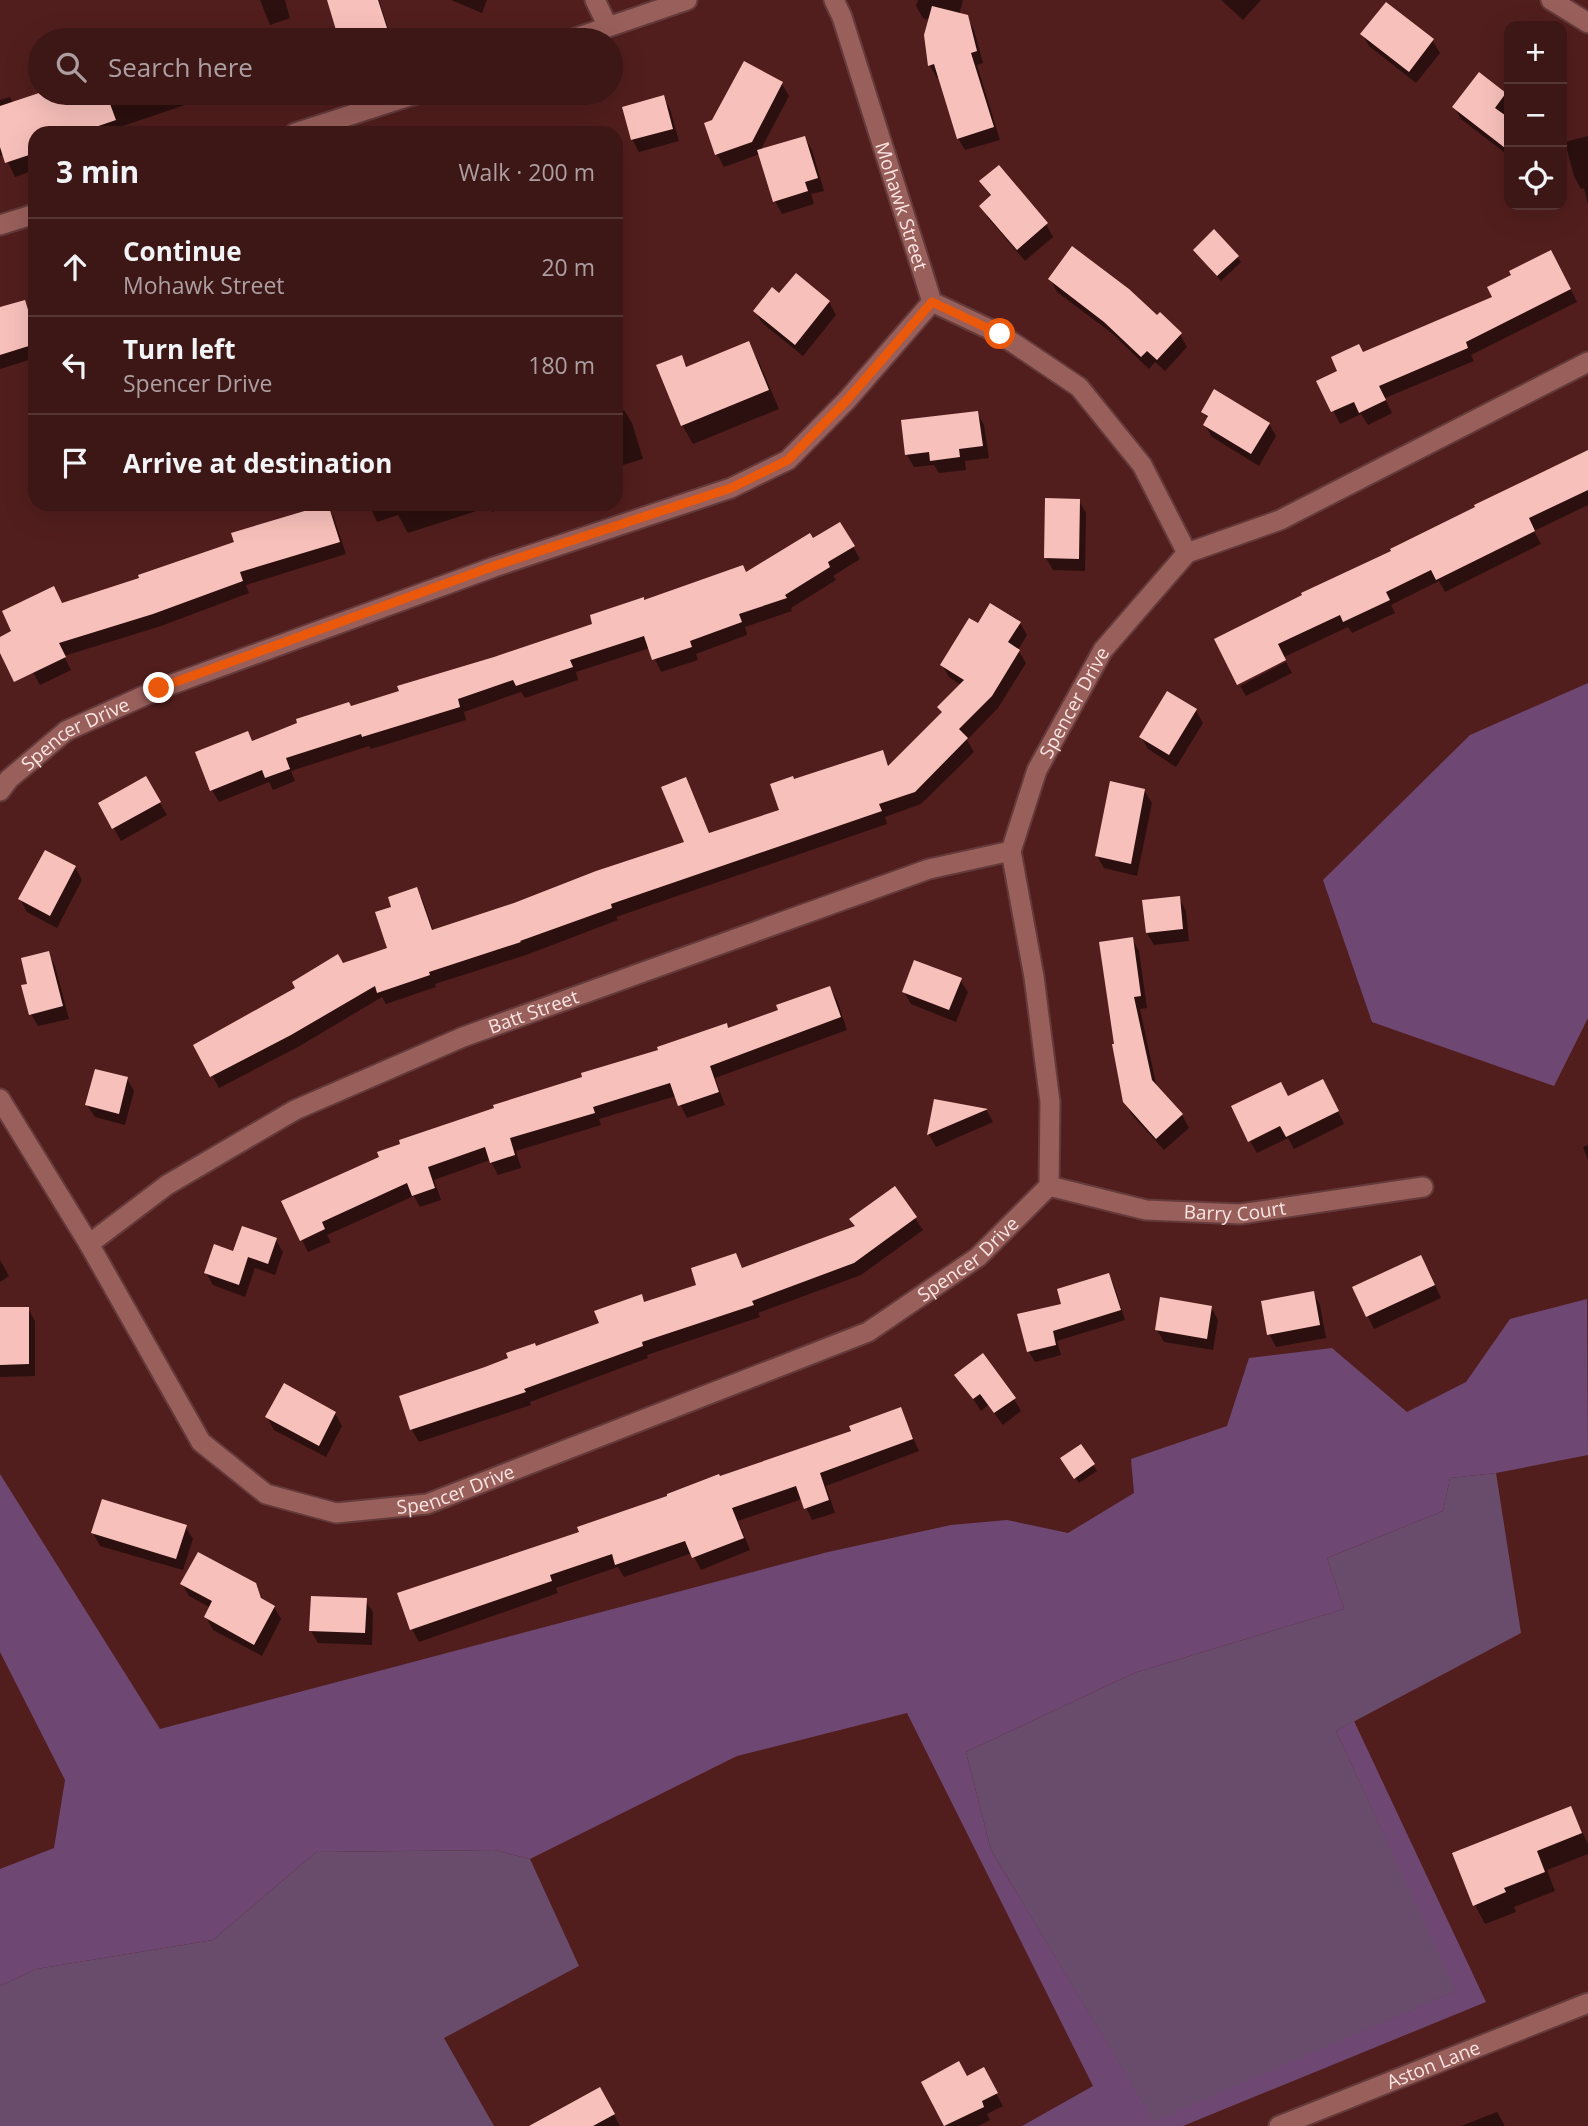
<!DOCTYPE html>
<meta charset="utf-8">
<style>
:root{--surface:#3d1616;--page:#441f1f;--text:#f1f3f6;--muted:#ad9fa1;--line:#563535}
body{margin:0;font-family:"Open Sans",sans-serif;background:var(--page);color:var(--text)}
.controls{position:absolute;right:21px;top:21px;display:grid;overflow:hidden;border-radius:14px;box-shadow:0 7px 28px #0002}
.controls button{width:63px;height:63px;display:grid;place-items:center;padding:0;border:0;border-bottom:2px solid var(--line);background:var(--surface);color:var(--text);font:35px sans-serif}
.stop{position:absolute;width:21px;height:21px;margin:-16px;border:5px solid #ea580c;border-radius:50%;background:#fff}
.stop.end{background:#ea580c;border-color:#fff;box-shadow:0 2px 7px #0008}
.list{margin:0;padding:0;list-style:none}
h2{display:flex;justify-content:space-between;align-items:center;height:91px;margin:0;padding:0 28px;font-size:30px}
h2 small{font-size:23px;font-weight:400;color:var(--muted)}
.list li{display:grid;grid-template-columns:46px 1fr auto;gap:21px;align-items:center;box-sizing:border-box;height:98px;padding:0 28px;border-top:2px solid var(--line)}
.list b{display:block;font-size:26px;white-space:nowrap}
.list p{margin:0;font-size:23px;white-space:nowrap;color:var(--muted)}
.list em{font-size:23px;font-style:normal;color:var(--muted)}
.icon{flex:none;width:38px;height:38px;fill:none;stroke:currentColor;stroke-width:2;stroke-linecap:round;stroke-linejoin:round}
.map{position:relative;flex:none;width:1588px;height:2126px;overflow:hidden}
.search{position:absolute;background:var(--surface);box-shadow:0 7px 28px #0002;left:28px;top:28px;width:595px;height:77px;display:flex;align-items:center;gap:18px;box-sizing:border-box;padding:0 24px;border-radius:38px;color:var(--muted);font-size:26px}
.panel{position:absolute;background:var(--surface);box-shadow:0 7px 28px #0002;left:28px;top:126px;width:595px;height:385px;border-radius:21px}
.map>svg:first-child{display:block}
.green{fill:#694b6b}
.forest{fill:#6e4872}
.shadow{fill:#0007}
.building{fill:#f8c0bb}
.lines{fill:none;stroke-linecap:round;stroke-linejoin:round}
.minor-casing{stroke:#643a3b;stroke-width:23}
.tertiary-casing{stroke:#643a3b;stroke-width:23}
.minor{stroke:#995f5b;stroke-width:19}
.tertiary{stroke:#995f5b;stroke-width:19}
.route{stroke:#ea580c;stroke-width:9}
.labels{text-anchor:middle;dominant-baseline:central;stroke-width:7;stroke-linejoin:round;paint-order:stroke}
.street-label{font-size:19px;fill:#fae5e3;stroke:#281110}
</style>
<div class="map">
<svg width="1588" height="2126" viewBox="0 0 1588 2126">
<rect width="100%" height="100%" fill="#511e1d"/>
<path class="green" d="M1496,1473L1521,1633L1336,1731L1457,1991L1154,2122L991,1850L966,1752L1134,1673L1344,1609L1327,1558L1443,1511L1450,1478Z
M494,1850L530,1859L579,1966L444,2038L494,2126H0V1986L36,1969L213,1940L316,1852Z"/>
<path class="forest" d="M1588,683V1018L1554,1086L1372,1022L1323,880L1470,735Z
M1587,1299L1588,1455L1496,1473L1450,1478L1443,1511L1327,1558L1344,1609L1134,1673L966,1752L991,1850L1154,2121L1456,1991L1336,1731L1354,1721L1486,2002L1183,2126H1022L1093,2086L907,1713L737,1756L530,1859L494,1850L316,1852L213,1940L36,1969L0,1986V1869L54,1848L65,1780L0,1652V1474L160,1729L828,1552L951,1525L1007,1520L1068,1533L1134,1493L1131,1459L1227,1426L1249,1358L1332,1348L1407,1412L1466,1382L1510,1319Z"/>
<path class="shadow" d="M260,0H285L290,18L270,25Z
M347,0H379L392,40H341L330,5Z
M451,0H487L482,13Z
M918,0H963L959,15L967,17L974,30L983,63L977,65L1000,140L965,150L958,138L939,77L937,78L930,66L925,35L930,20L923,18L916,6Z
M1221,0H1261L1243,20Z
M264,29L271,40H225Z
M1362,34L1432,40L1440,53L1416,83L1369,46Z
M185,36L187,40H171Z
M744,63L782,84L789,96L760,151L805,138L812,150L824,191L811,194L814,204L782,214L775,201L760,154L724,167L717,154L713,121Z
M1479,75L1505,94L1509,102V111L1505,117L1509,120V156L1461,119L1454,107Z
M44,93H220L120,127L122,133H35V170L15,177L4,154L0,156V100L10,97L13,103Z
M663,97L670,109L679,141L639,152L632,139Z
M1588,136V205L1584,188L1581,189L1574,176L1565,142Z
M981,182L1046,224L1053,237L1025,261L988,218L981,206L991,197Z
M1198,255L1237,257L1241,262L1221,281Z
M1558,264L1577,302L1471,355L1474,361L1385,398L1392,413L1368,425L1361,414L1340,424L1319,382L1339,372L1363,354L1495,298Z
M1050,279L1180,334L1187,347L1165,371L1155,362L1149,369L1113,334L1057,292Z
M780,296L829,302L836,315L803,356L762,323L755,311Z
M24,302L30,313L35,311V358L0,369V310Z
M748,343L759,362L779,409L693,444L682,425L681,357L687,368Z
M624,410L632,423L643,459L616,467V413Z
M1203,412L1269,424L1276,436L1259,466L1212,437L1205,425L1208,419Z
M977,413L984,425L989,458L965,461L966,470L939,473L934,465L914,467L907,455Z
M1588,453V505L1534,531L1541,544L1445,592L1439,581L1391,605L1395,613L1352,633L1348,627L1284,657L1216,640Z
M1079,501L1086,513L1085,571L1053,570L1046,558Z
M369,504H513L492,512L489,507L408,533L398,515L377,522Z
M327,506L334,518L346,554L246,585L249,593L161,626L64,656L71,670L40,685L33,672L62,605L141,580Z
M840,524L860,559L833,576L836,580L791,608L792,611L745,627L747,635L696,654L698,660L661,672L650,648L576,672L578,680L525,698L521,692L464,712L466,720L371,749L369,746L291,771L295,781L273,790L269,782L219,802L212,790L252,742L595,625L644,602L746,574L812,541Z
M1020,623L1027,635L1018,650L1026,663L998,708L967,740L974,752L921,804L885,817L887,824L616,917L618,920L526,955L435,984L436,987L386,1004L382,997L298,1047L219,1088L196,1046L342,965L390,949L394,908L416,889L423,901L434,932L686,843V779L710,835L781,811L794,781L882,752L890,767L943,713L961,685L949,677L942,665L978,625Z
M1286,662L1292,673L1246,696L1240,686Z
M1196,711L1203,723L1176,767L1148,749L1141,737Z
M146,779L167,815L121,841L100,804Z
M1144,790L1152,803L1137,876L1104,868L1097,856Z
M75,867L82,880L57,928L27,912L20,899Z
M1179,898L1186,911L1189,941L1154,945L1147,933Z
M1132,939L1139,951L1147,1008L1140,1009L1157,1088L1182,1115L1189,1128L1164,1150L1132,1115L1125,1102Z
M48,953L55,966L69,1019L38,1026L31,1014L30,985Z
M960,980L968,992L956,1022L911,1004L904,992Z
M830,988L837,1000L847,1030L715,1078L725,1105L687,1118L676,1096L599,1119L601,1125L516,1151L521,1168L498,1175L490,1160L434,1180L441,1200L420,1207L414,1196L327,1235L331,1242L308,1252L284,1202L780,1011Z
M127,1079L134,1091L125,1125L95,1117L87,1105Z
M1329,1093L1344,1124L1294,1149L1288,1138L1257,1153L1250,1141L1288,1097Z
M935,1101L987,1111L993,1122L936,1147L929,1135Z
M1588,1145V1160L1583,1147Z
M894,1188L923,1230L861,1275L758,1313L760,1317L647,1355L648,1358L530,1402L531,1405L419,1442L412,1430L401,1397L485,1369L698,1286L736,1255L743,1270L856,1227Z
M276,1240L283,1252L275,1275L255,1268L245,1297L213,1285L206,1273L234,1253Z
M0,1260L9,1276L0,1282Z
M1428,1269L1441,1298L1374,1329L1354,1288Z
M1109,1275L1114,1285L1125,1320L1057,1341L1061,1355L1035,1362L1029,1352L1020,1316L1063,1305Z
M1313,1293L1320,1305L1326,1338L1276,1347L1269,1334Z
M1211,1307L1218,1320L1213,1350L1164,1342L1157,1330Z
M0,1309H28L35,1321V1376L0,1377Z
M957,1375L1014,1399L1021,1411L1003,1425L988,1405L981,1411Z
M900,1409L919,1451L826,1486L835,1513L812,1520L802,1499L738,1521L750,1550L701,1570L692,1553L624,1577L618,1567L556,1588L558,1593L419,1642L412,1629L581,1533L719,1478L853,1432Z
M335,1413L342,1426L326,1457L274,1430L267,1417Z
M1080,1446L1097,1471L1079,1483L1066,1464Z
M185,1526L193,1539L183,1570L100,1546L93,1533Z
M182,1584H255L264,1602L274,1607L281,1619L262,1656L213,1630L206,1617L211,1608L189,1596Z
M365,1600L373,1612L372,1645L318,1643L311,1631Z
M1570,1808L1588,1844V1854L1547,1870L1555,1891L1514,1907L1516,1912L1485,1924L1475,1905Z
M967,2078L990,2082L1003,2106L987,2114L990,2120L978,2126H946L923,2082Z
M600,2089L620,2126H569Z
M1497,2112L1505,2126H1461Z"/>
<path class="building" d="M327,0H378L388,31L357,40H339Z
M1386,2L1434,39L1409,72L1360,34Z
M932,6L968,15L977,51L971,53L994,127L957,139L934,64L928,66L924,35Z
M744,61L783,82L752,142L715,155L704,123L712,120Z
M1479,72L1506,93L1495,108L1509,118V151L1452,107Z
M39,93H106L116,120L78,133H35V153L5,163L0,147V106Z
M664,95L673,129L631,140L622,107Z
M805,136L818,178L805,182L808,191L773,202L757,150Z
M999,165L1048,223L1017,250L979,206L991,195L979,181Z
M1214,229L1239,256L1217,276L1193,250Z
M1072,246L1129,289L1157,315L1160,312L1182,333L1157,360L1147,351L1141,357L1104,322L1048,279Z
M1551,250L1571,289L1466,342L1468,348L1379,386L1386,400L1359,413L1354,402L1331,412L1316,381L1337,371L1331,357L1359,344L1363,352L1492,297L1487,287L1511,275L1509,271Z
M796,273L830,301L795,345L753,311L772,287L779,293Z
M25,300L35,332V344L0,355V307Z
M749,341L769,390L681,426L656,365L682,355L686,367Z
M1214,389L1270,423L1251,454L1203,425L1208,416L1201,412Z
M978,411L983,446L959,449L960,457L930,461L929,452L905,455L901,420Z
M1588,450V490L1529,518L1535,531L1436,580L1431,570L1386,592L1390,600L1343,622L1340,615L1278,644L1286,660L1237,685L1214,639L1302,595L1301,593L1391,551L1390,549L1475,507L1474,505Z
M1045,498L1080,499L1079,559L1044,558Z
M328,504L340,542L240,572L243,581L153,614L59,643L66,657L14,682L0,653V637L11,631L2,611L54,586L62,603L139,578L138,575L234,542L231,533Z
M840,522L855,546L828,562L830,567L785,595L787,598L739,614L742,622L690,641L692,647L652,660L644,636L570,660L573,667L516,686L513,680L458,699L460,707L362,737L361,734L286,758L290,769L265,778L262,770L210,791L195,752L248,731L252,741L297,723L296,719L349,702L351,706L399,691L397,686L494,657L592,624L590,615L644,597V600L743,565L746,572L810,533L813,538Z
M990,603L1021,622L1008,642L1020,650L992,696L959,729L968,738L915,792L879,804L882,811L611,904L612,908L520,941L521,942L429,972L430,975L377,993L375,986L291,1035L210,1077L193,1045L295,988L292,982L338,954L343,963L387,948L375,912L391,907L388,897L417,887L432,930L514,903L596,871L684,842L661,787L686,777L709,833L779,810L770,784L793,776L794,779L883,750L888,766L942,712L937,707L964,680L940,665L969,618L978,623Z
M1167,691L1197,709L1169,755L1139,737Z
M146,776L161,802L112,829L98,803Z
M1110,781L1145,789L1131,864L1095,856Z
M45,850L76,866L50,916L18,899Z
M1180,896L1183,929L1146,933L1142,900Z
M1133,937L1141,996L1134,997L1152,1080L1183,1114L1156,1139L1123,1102L1112,1044H1114L1099,942Z
M49,951L63,1006L29,1015L21,985L27,984L21,958Z
M914,960L962,978L949,1010L902,992Z
M830,986L841,1017L710,1066L719,1092L678,1106L670,1083L593,1107L595,1113L510,1138L515,1155L490,1163L485,1147L428,1167L435,1188L412,1196L407,1183L322,1222L325,1229L300,1241L281,1201L379,1157L377,1152L400,1144L399,1140L494,1108L493,1105L582,1077L581,1073L658,1050L657,1047L727,1023L728,1028L778,1010L776,1005Z
M95,1069L128,1077L119,1114L85,1105Z
M1323,1079L1339,1111L1286,1137L1280,1126L1248,1142L1231,1106L1281,1082L1288,1096Z
M934,1099L988,1109L927,1135Z
M895,1186L917,1217L854,1263L752,1301L754,1305L642,1342L643,1346L524,1389L526,1392L410,1430L399,1396L485,1367L508,1358L506,1353L535,1343L536,1346L599,1323L594,1311L642,1294L644,1302L696,1285L691,1268L736,1253L742,1268L855,1226L849,1219Z
M242,1226L277,1238L268,1264L248,1257L239,1285L204,1273L214,1244L233,1251Z
M1421,1255L1435,1285L1366,1317L1352,1287Z
M1109,1273L1121,1310L1053,1331L1056,1345L1027,1352L1017,1314L1061,1304L1057,1289Z
M1314,1291L1320,1325L1267,1335L1261,1301Z
M1160,1297L1212,1306L1207,1339L1155,1330Z
M0,1307H29V1364L0,1365Z
M983,1353L1016,1398L994,1413L980,1394L973,1399L954,1375Z
M284,1383L336,1412L319,1446L265,1417Z
M901,1407L913,1439L820,1473L829,1500L804,1509L796,1486L732,1508L744,1538L692,1558L685,1541L615,1565L612,1554L550,1575L552,1581L410,1630L397,1593L579,1532L577,1527L667,1496V1494L719,1474L720,1476L851,1431L849,1426Z
M1081,1444L1095,1464L1074,1479L1060,1458Z
M102,1499L187,1525L176,1559L91,1533Z
M198,1552L256,1583L261,1598L275,1606L254,1645L204,1617L212,1601L180,1584Z
M311,1596L367,1598L365,1633L309,1631Z
M1571,1806L1582,1833L1537,1851L1545,1872L1504,1888L1506,1892L1473,1906L1452,1853Z
M959,2061L967,2076L984,2067L998,2093L982,2101L984,2107L944,2126L921,2082Z
M600,2087L615,2114L593,2126H529Z"/>
<g class="lines">
<g class="minor-casing">
<g id="minor">
<path d="M595,0L608,27"/>
<path id="s1" d="M834,0L842,17L932,302L1000,334L1079,387L1142,465L1187,553"/>
<path d="M570,40L687,0"/>
<path d="M295,133L419,93"/>
<path d="M0,225L35,214"/>
<path id="s2" d="M0,791L9,779L66,731L159,689L494,567L731,488L788,460L847,400L932,302"/>
<path id="s3" d="M0,1099L89,1244L201,1442L266,1494L336,1513L427,1504L868,1332L978,1257L1049,1186L1050,1102L1034,977L1011,851L1037,770L1103,650L1187,553L1280,520L1588,362"/>
<path id="s4" d="M1049,1186L1146,1210L1240,1214L1423,1187"/>
<path id="s5" d="M89,1244L167,1185L295,1110L463,1037L929,869L1011,851"/>
<path id="s6" d="M1279,2126L1588,2003"/>
</g>
</g>
<g class="tertiary-casing">
<path id="tertiary" d="M1551,0L1588,23"/>
</g>
<use href="#minor" class="minor"/>
<use href="#tertiary" class="tertiary"/>
</g>
<g class="lines">
<path class="route" d="M159,688L494,566L731,488L788,460L847,400L932,302L1000,334"/>
</g>
<g class="labels">
<g class="street-label">
<text stroke="none"><textPath href="#s1" startOffset="217">Mohawk Street</textPath></text>
<text stroke="none"><textPath href="#s3" startOffset="1852">Spencer Drive</textPath></text>
<text stroke="none"><textPath href="#s2" startOffset="96">Spencer Drive</textPath></text>
<text stroke="none"><textPath href="#s5" startOffset="504">Batt Street</textPath></text>
<text stroke="none"><textPath href="#s4" startOffset="189">Barry Court</textPath></text>
<text stroke="none"><textPath href="#s3" startOffset="1242">Spencer Drive</textPath></text>
<text stroke="none"><textPath href="#s3" startOffset="676">Spencer Drive</textPath></text>
<text stroke="none"><textPath href="#s6" startOffset="166">Aston Lane</textPath></text>
</g>
</g>
</svg>
<div class="controls">
<button>+</button>
<button>−</button>
<button><svg class="icon" aria-label="locate" viewBox="0 0 24 24"><circle cx="12" cy="12" r="6"/><path d="M12 2v4M12 18v4M2 12h4M18 12h4"/></svg></button>
</div>
<div class="stop" style="left:1000px;top:334px"></div>
<div class="stop end" style="left:159px;top:688px"></div>
<div class="search"><svg class="icon" aria-label="search" viewBox="0 0 24 24"><circle cx="10" cy="10" r="6"/><path d="M15 15l6 6"/></svg>Search here</div>
<section class="panel">
<h2>3 min<small>Walk · 200 m</small></h2>
<ul class="list">
<li><svg class="icon" aria-label="ahead" viewBox="0 0 24 24"><path d="M12 20V5M6 11l6-6 6 6"/></svg><div><b>Continue</b><p>Mohawk Street</p></div><em>20 m</em></li>
<li><svg class="icon" aria-label="left" viewBox="0 0 24 24"><path d="M17 20v-9H6M10 6l-5 5 5 5"/></svg><div><b>Turn left</b><p>Spencer Drive</p></div><em>180 m</em></li>
<li><svg class="icon" aria-label="arrive" viewBox="0 0 24 24"><path d="M6 21V4h12l-3 4 3 4H6"/></svg><div><b>Arrive at destination</b></div></li>
</ul>
</section>
</div>
